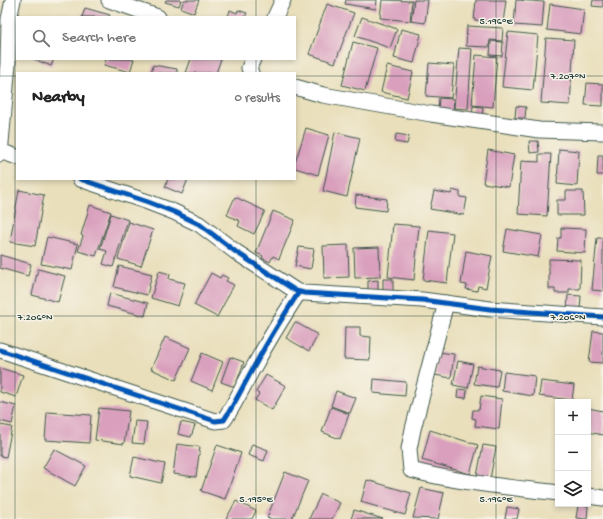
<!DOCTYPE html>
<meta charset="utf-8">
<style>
:root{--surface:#fff;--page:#f6f6f6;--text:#222;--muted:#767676;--line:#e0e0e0}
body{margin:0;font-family:"Gochi Hand",sans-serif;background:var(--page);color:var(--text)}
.controls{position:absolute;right:12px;bottom:12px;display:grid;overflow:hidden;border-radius:0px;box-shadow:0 2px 6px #0003}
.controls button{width:36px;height:36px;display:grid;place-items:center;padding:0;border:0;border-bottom:1px solid var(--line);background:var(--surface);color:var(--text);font:20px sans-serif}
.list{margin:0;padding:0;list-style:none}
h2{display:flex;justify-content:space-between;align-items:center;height:52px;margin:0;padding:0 16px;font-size:17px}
h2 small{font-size:13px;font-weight:400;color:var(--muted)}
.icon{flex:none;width:22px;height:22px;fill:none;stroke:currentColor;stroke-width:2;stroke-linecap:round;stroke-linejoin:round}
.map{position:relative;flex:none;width:603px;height:519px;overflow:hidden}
.search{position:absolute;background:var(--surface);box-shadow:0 2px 6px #0003;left:16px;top:16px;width:280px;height:44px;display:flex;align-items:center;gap:10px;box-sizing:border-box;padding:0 14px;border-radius:0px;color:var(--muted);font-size:15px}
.panel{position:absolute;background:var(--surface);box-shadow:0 2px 6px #0003;left:16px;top:72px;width:280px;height:108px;border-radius:0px}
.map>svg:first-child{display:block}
.building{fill:#d99fbd}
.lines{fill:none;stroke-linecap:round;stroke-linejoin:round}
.street-casing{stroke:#3d5548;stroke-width:17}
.street{stroke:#fff;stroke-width:15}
.cycleway-casing{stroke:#f7f3e8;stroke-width:8}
.cycleway{stroke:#0057b8;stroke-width:5}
.ticks{fill:none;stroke:#1f3d34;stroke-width:1;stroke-opacity:0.45}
.ticks-label{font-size:10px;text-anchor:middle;fill:#1f3d34;stroke:#f7f3e8;stroke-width:3;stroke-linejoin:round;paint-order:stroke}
</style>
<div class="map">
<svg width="603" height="519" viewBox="0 0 603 519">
<rect width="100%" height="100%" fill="#f7f3e8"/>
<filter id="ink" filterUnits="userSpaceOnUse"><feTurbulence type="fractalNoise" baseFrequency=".025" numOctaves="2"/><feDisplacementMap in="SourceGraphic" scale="8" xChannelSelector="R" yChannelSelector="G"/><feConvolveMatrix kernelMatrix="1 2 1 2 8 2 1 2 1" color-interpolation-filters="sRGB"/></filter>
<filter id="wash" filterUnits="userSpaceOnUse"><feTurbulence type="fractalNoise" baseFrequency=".012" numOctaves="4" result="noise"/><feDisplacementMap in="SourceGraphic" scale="16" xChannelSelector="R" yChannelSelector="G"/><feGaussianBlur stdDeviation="0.9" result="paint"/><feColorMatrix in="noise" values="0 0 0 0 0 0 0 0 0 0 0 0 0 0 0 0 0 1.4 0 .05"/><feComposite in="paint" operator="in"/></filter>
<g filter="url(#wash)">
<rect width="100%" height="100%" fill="#e9dfbb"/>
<g id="blocks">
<path class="building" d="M166,0H181L179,6L165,2Z
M184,0H199L194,13L181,8Z
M346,0H377L376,9L345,4Z
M382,0L412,1L410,21L380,18Z
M414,0H428L425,23L411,21Z
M476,0H506L503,23L474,20Z
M516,0L544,2L542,27L514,25Z
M593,0H603V7L592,6Z
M327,4L354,13L335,63L309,54Z
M550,4L584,9L581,34L547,30Z
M85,8L110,15L109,17H82Z
M230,10L237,13L238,10L247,13L245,17H228Z
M362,17L397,29L390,48L355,36Z
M467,26L503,28L502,41L490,40L489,47L466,46Z
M401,29L421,34L414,63L394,58Z
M508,32L538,35L533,90L502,87Z
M546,38L574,40L570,105L541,103Z
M491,41L503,42L502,56L490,55Z
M353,42L377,48L365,91L342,85Z
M459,48L472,49L468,109L454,108Z
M476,55L497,57L493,107L472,105Z
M34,59H54L51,66Z
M106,59H134L130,72L104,65Z
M191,59H221L216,73H186Z
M429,63L454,65L451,98L426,96Z
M153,65L177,69V73H151Z
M387,66L413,72L407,98L381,92Z
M587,83L603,84V106L585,105Z
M439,98L454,99L453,112L438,111Z
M473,106L483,107L482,118L472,116Z
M516,106L526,107L525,118H515Z
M306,128L329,135L318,175L295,168V163Z
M335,132L360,138L347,197L323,191Z
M396,134L409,136L407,144L395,142Z
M529,141H538L539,152L530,153Z
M559,149L579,151L577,186L557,184Z
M488,150L514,155L509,187L483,183Z
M539,154H551L547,216L518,214L521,161L539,162Z
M598,155H603V175H597Z
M168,179H188L182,194L165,187Z
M19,190L44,195L35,246L10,242Z
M452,190L460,192V197L467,198L464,215L430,209L434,191L451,194Z
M566,191H583L584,215H557V200H566Z
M356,195L387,199L386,211L355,207Z
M235,197L265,211L254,234L238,226L240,221L227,215Z
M90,205L111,212L96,256L78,251L83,236L81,235Z
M273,211L295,220L279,259L273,256L270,262L262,258L263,256L256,253Z
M111,214L128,220L113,267L103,264L107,251L100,249Z
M129,222L153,230L141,266L118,259Z
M393,224L419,226L414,280L388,277Z
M561,228L586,229L585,253L557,251L558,238H561Z
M507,229L542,235L538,257L503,251Z
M429,230L453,233L447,283L423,280Z
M47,237L78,244L72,270L41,264Z
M597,238H603V291L592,290Z
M348,245L349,277L324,278L323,246Z
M299,247L314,249L311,269L295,266Z
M379,247L380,277L355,278L354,248Z
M466,251L492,256L486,288L478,286L477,291L466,289L467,285L461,284Z
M0,255L31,264L28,276L0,268Z
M549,259L581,260L580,289H569V293H555V289H549Z
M119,266L152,274L147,295L114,287Z
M38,269L65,276L58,302L32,295Z
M159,271L170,274L169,279L185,283L178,306L151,298Z
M211,273L220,278L222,275L228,278L226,281L234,285L217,317L194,305Z
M383,279H393V293H383Z
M378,280V291H368V281Z
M110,293L148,303L145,316L107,306Z
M568,295L581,296L580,310H567Z
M295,322L318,335L309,351L286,338Z
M345,327H360V336L371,337L370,360L344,359Z
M593,331L603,332V363L589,362Z
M165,337L190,348L176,380L151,369Z
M438,352L454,354L451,378L435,375Z
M202,353L223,362L212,390L191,381Z
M230,357L244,362L235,387L221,382Z
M458,361L473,364L468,388L453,385Z
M477,366L500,370L497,387L474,384Z
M0,368L23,375L16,397L0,392Z
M504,372L535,376L533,396L502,391Z
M266,375L286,386L272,410L255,400L259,394L256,392Z
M374,379L406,382L405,396L373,393Z
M541,381L574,385L572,400L539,396Z
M458,389L467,390L466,398L457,397Z
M336,391L356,398L350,413L331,406Z
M481,396L502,399L499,429L475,426L476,419L472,418L473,410H479Z
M0,402L16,406L12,424L0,421Z
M331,407L349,414L340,439L322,432Z
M99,408L129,411L124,444L95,440Z
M588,408L603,411V435L588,432Z
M47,412L91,415L89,443L45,440Z
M135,421L147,422L144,444L132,443Z
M181,422L195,425L191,437L178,434Z
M0,425L12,427L6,457L0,456Z
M430,430L478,445L470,474L422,460Z
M177,444L200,447L196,477L173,474Z
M252,444L268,450L264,461L248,455Z
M217,445L241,453L225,499L201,491Z
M483,445L496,447L490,479L477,476Z
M54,449L86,466L75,486L43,468Z
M134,457L165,464L161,483L130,476Z
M285,472L308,481L292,519H270L267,518Z
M367,480L411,493L405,515L361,502Z
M421,488L444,493L438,519L413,518Z
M321,494L340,503L332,519H309Z
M236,501L256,511L252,519H226Z
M578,505L588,506L587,519L576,518Z
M507,507L519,509L517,519H505Z
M354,510L383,519H351Z"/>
</g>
</g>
<g filter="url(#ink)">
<use href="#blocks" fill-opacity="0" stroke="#3d5548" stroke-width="1"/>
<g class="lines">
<g class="street-casing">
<path id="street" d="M109,0L158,17
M275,17L283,0
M251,73L249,68L253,59
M295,87L323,95L431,114L539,130L603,132
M0,151L17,157
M0,154L8,64L9,19L13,0
M80,179L148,202L174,212L199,224L236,252L296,291L304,293L422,300L490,309L603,317
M446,303L413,429L409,449L411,470C459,483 509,487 558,493
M0,350L215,421L224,420C236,402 245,382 256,363C269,339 284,315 299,292
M588,496L603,498"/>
</g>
<use href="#street" class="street"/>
<g class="cycleway-casing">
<path id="cycleway" d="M80,179L148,202L174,212L199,224L236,252L296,291L304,293L422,300L490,309L603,317
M0,350L215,421L224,420C236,402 245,382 256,363C269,339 284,315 299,292"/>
</g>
<use href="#cycleway" class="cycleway"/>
</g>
</g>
<path class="ticks" d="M15,0V519M256,0V17M496,0V519M256,59V73M0,76H17M295,76H603M256,179V519M0,316H603"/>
<g class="ticks-label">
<text x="496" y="24">5.196°E</text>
<text x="568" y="79">7.207°N</text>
<text x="35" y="320">7.206°N</text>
<text x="568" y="320">7.206°N</text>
<text x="256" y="502">5.195°E</text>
<text x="496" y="502">5.196°E</text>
</g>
</svg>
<div class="controls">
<button>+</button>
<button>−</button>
<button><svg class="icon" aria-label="layers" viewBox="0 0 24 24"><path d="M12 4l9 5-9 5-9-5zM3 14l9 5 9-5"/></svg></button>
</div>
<div class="search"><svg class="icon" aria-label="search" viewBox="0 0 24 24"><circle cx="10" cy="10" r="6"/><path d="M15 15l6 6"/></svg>Search here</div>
<section class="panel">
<h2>Nearby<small>0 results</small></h2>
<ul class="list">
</ul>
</section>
</div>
